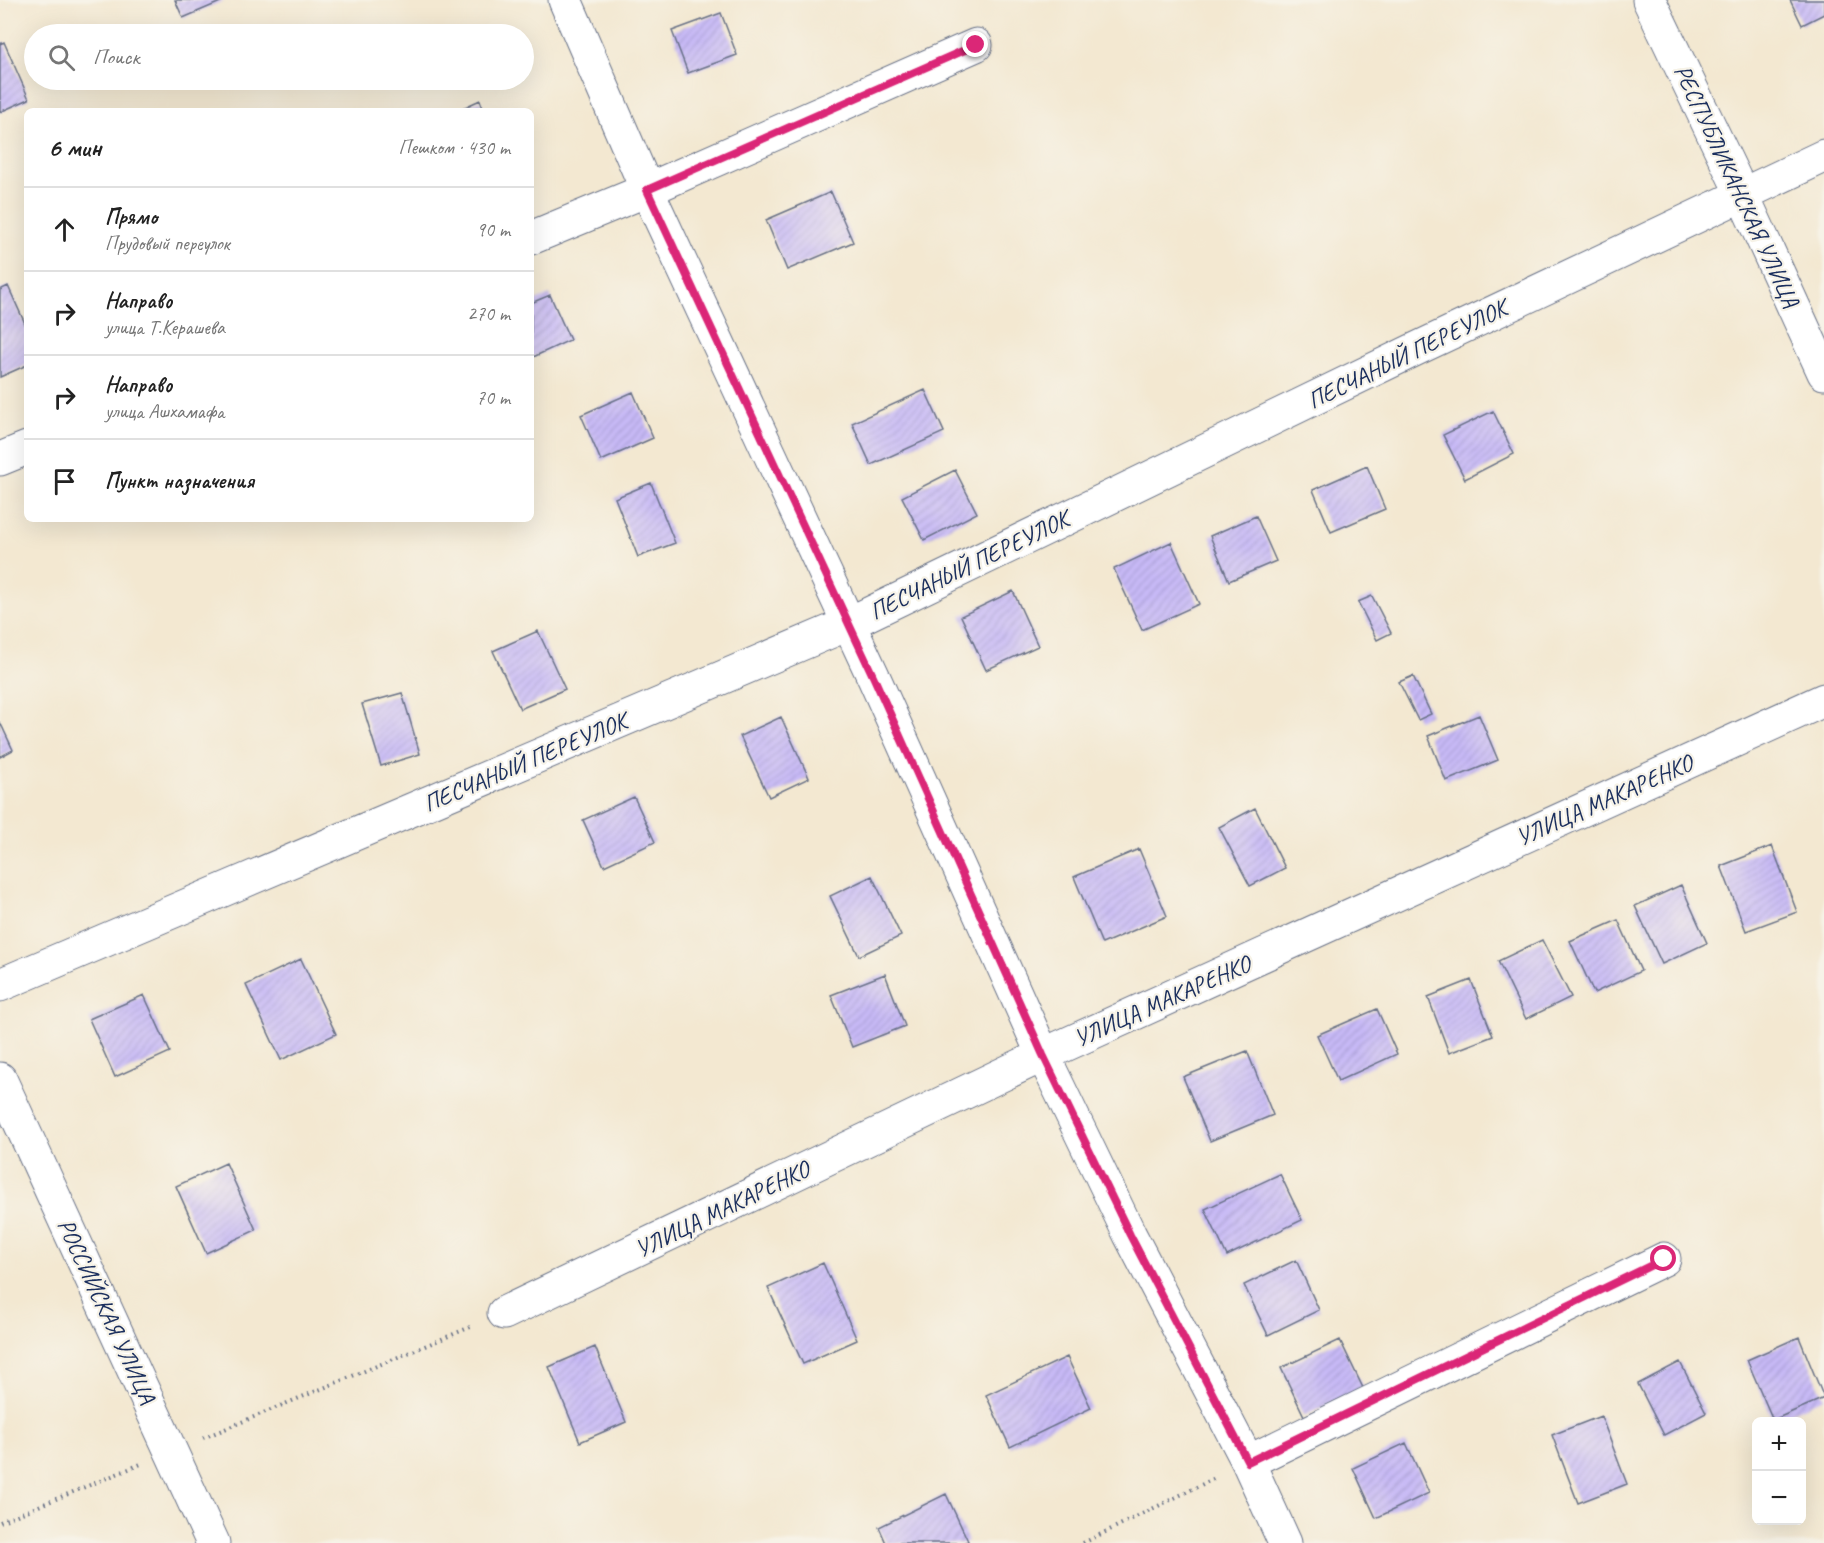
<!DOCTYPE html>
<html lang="ru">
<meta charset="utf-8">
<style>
:root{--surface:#fff;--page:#f6f6f6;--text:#222;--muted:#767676;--line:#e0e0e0}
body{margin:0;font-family:Caveat,sans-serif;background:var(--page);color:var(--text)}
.controls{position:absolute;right:18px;bottom:18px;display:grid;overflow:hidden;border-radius:9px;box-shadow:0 6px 24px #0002}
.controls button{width:54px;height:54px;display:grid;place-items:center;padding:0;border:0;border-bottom:2px solid var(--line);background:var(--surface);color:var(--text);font:30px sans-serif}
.stop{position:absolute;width:18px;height:18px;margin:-14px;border:4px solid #db2777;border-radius:50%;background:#fff}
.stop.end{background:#db2777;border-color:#fff;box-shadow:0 2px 6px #0008}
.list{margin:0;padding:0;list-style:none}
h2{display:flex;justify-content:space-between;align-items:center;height:78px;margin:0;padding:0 24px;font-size:26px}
h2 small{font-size:20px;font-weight:400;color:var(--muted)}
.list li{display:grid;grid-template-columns:39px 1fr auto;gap:18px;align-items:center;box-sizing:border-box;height:84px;padding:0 24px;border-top:2px solid var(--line)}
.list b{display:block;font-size:22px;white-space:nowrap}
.list p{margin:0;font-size:20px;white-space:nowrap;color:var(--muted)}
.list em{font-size:20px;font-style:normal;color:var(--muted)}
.icon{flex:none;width:33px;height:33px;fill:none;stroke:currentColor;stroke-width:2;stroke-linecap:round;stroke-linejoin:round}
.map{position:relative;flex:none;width:1824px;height:1543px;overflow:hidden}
.search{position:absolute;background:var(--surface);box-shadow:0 6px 24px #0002;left:24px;top:24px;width:510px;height:66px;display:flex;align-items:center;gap:15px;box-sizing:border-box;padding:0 21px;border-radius:33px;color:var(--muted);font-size:22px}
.panel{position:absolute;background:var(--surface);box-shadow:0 6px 24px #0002;left:24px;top:108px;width:510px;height:414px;border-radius:9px}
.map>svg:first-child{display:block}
.building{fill:url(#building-hatch)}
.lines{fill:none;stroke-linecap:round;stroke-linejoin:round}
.street-casing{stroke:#677086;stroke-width:35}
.path{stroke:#677086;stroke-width:4;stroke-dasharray:1.5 4.5;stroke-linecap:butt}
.street{stroke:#fff;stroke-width:33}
.route{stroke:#db2777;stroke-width:8}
.labels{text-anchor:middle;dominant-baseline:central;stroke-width:4.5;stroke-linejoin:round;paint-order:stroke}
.street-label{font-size:24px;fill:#1b2f5e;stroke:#f7f3e8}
</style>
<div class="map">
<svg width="1824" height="1543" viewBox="0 0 1824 1543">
<defs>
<pattern id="building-hatch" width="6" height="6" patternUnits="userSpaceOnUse" patternTransform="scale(1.5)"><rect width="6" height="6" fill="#c7b9f6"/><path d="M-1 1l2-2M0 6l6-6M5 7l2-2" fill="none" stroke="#aa9fd5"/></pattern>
</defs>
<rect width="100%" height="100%" fill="#f7f3e8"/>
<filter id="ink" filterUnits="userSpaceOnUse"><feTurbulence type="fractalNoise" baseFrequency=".0167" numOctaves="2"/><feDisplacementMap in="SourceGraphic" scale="12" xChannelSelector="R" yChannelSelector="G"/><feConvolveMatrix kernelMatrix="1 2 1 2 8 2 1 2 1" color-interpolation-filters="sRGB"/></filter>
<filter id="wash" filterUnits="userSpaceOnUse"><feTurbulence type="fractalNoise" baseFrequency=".008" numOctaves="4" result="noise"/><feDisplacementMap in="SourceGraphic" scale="24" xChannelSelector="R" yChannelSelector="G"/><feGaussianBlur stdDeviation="1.35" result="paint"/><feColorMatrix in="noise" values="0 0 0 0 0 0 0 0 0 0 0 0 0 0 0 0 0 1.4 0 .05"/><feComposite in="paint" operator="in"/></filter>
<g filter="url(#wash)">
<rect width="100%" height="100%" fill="#f3e8d1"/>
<g id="blocks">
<path class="building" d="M175,0H225L183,18Z
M1790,0H1824V14L1802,25Z
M721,13L737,55L688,73L672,31Z
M4,42L29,99L0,112V44Z
M480,100L484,111H456Z
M831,192L853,242L787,270L766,220Z
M8,286L27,328V365L0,377V290Z
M550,295L570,340L531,358V303Z
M925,390L944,432L871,465L852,423Z
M633,392L653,438L601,461L581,415Z
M1493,411L1514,454L1465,479L1443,435Z
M1367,466L1385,509L1331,532L1313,490Z
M955,470L977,513L924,540L902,497Z
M651,483L675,543L638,557L615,498Z
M1256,516L1276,561L1229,581L1210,536Z
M1171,542L1199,604L1142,630L1114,569Z
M1013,591L1038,646L986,670L961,616Z
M1372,596L1391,633L1377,640L1358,602Z
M538,631L565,689L520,709L493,651Z
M1413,676L1431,714L1418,720L1399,682Z
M402,693L420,754L381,766L362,704Z
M1479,715L1498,760L1446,781L1428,736Z
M781,717L809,778L769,797L740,736Z
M0,722L13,750L0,757Z
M634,797L655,842L604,866L583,820Z
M1255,808L1285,868L1250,886L1219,827Z
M1772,846L1797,912L1746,931L1721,866Z
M1139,849L1167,916L1102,944L1074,877Z
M872,876L901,936L859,956L830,896Z
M1681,885L1707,943L1662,964L1635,906Z
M1618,920L1641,971L1594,993L1570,941Z
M1542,940L1571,997L1526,1019L1498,961Z
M301,959L336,1034L281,1060L246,985Z
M885,974L905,1026L852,1047L831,995Z
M1471,980L1493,1036L1449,1053L1428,997Z
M144,995L170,1052L115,1077L89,1019Z
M1377,1009L1397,1054L1338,1081L1317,1035Z
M1247,1051L1273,1115L1210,1141L1183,1077Z
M226,1163L256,1230L206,1253L176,1186Z
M1280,1174L1302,1220L1227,1256L1205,1209Z
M1296,1260L1319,1310L1268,1335L1244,1285Z
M823,1263L857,1340L803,1364L768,1288Z
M1799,1337L1824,1398L1773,1420L1747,1360Z
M1340,1340L1363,1388L1304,1416L1281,1368Z
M595,1347L626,1422L580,1442L549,1367Z
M1067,1357L1091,1408L1010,1447L986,1395Z
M1680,1362L1706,1413L1664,1435L1638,1384Z
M1601,1416L1627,1484L1578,1503L1552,1435Z
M1406,1443L1429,1493L1376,1518L1353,1468Z
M946,1494L968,1541L963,1543H886L879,1527Z"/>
</g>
</g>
<g filter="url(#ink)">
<use href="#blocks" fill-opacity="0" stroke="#677086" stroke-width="1.5"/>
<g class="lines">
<g class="street-casing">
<path id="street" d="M565,0L647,190L874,678L1043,1055L1130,1235L1248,1462L1285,1543
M1649,0L1742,194L1824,373
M531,238L647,190L976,45
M0,459L27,448
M0,985L848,624L1416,349L1824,156
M0,1079L213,1543
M504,1313L1043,1055L1824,700
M1248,1462L1664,1259"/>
</g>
<path class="path" d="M203,1438L473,1326
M0,1522L141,1464
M1083,1543L1217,1477"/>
<use href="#street" class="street"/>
</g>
</g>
<g class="lines" filter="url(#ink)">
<path class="route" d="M976,45L647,190L874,678L1043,1055L1130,1235L1248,1462L1664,1259"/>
</g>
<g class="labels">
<g class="street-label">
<text transform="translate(1737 186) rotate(65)">РЕСПУБЛИКАНСКАЯ УЛИЦА</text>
<text transform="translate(1407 354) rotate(-26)">ПЕСЧАНЫЙ ПЕРЕУЛОК</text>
<text transform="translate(969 565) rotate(-26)">ПЕСЧАНЫЙ ПЕРЕУЛОК</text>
<text transform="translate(525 762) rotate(-23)">ПЕСЧАНЫЙ ПЕРЕУЛОК</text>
<text transform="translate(1604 800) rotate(-24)">УЛИЦА МАКАРЕНКО</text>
<text transform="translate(1162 1001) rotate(-24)">УЛИЦА МАКАРЕНКО</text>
<text transform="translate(722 1209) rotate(-26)">УЛИЦА МАКАРЕНКО</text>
<text transform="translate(107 1311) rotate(65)">РОССИЙСКАЯ УЛИЦА</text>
</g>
</g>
</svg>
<div class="controls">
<button>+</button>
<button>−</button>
</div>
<div class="stop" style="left:1664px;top:1259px"></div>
<div class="stop end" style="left:976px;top:45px"></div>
<div class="search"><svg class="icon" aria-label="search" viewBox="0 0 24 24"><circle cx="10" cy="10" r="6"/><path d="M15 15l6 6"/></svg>Поиск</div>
<section class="panel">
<h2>6 мин<small>Пешком · 430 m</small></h2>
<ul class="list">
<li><svg class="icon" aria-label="ahead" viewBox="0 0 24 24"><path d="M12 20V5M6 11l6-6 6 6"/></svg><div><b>Прямо</b><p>Прудовый переулок</p></div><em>90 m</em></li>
<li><svg class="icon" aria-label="right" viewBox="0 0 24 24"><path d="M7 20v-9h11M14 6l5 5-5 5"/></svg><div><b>Направо</b><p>улица Т.Керашева</p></div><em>270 m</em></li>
<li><svg class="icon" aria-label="right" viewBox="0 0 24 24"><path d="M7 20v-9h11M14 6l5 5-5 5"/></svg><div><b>Направо</b><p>улица Ашхамафа</p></div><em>70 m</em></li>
<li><svg class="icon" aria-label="arrive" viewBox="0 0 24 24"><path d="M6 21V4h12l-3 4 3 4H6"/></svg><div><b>Пункт назначения</b></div></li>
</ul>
</section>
</div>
